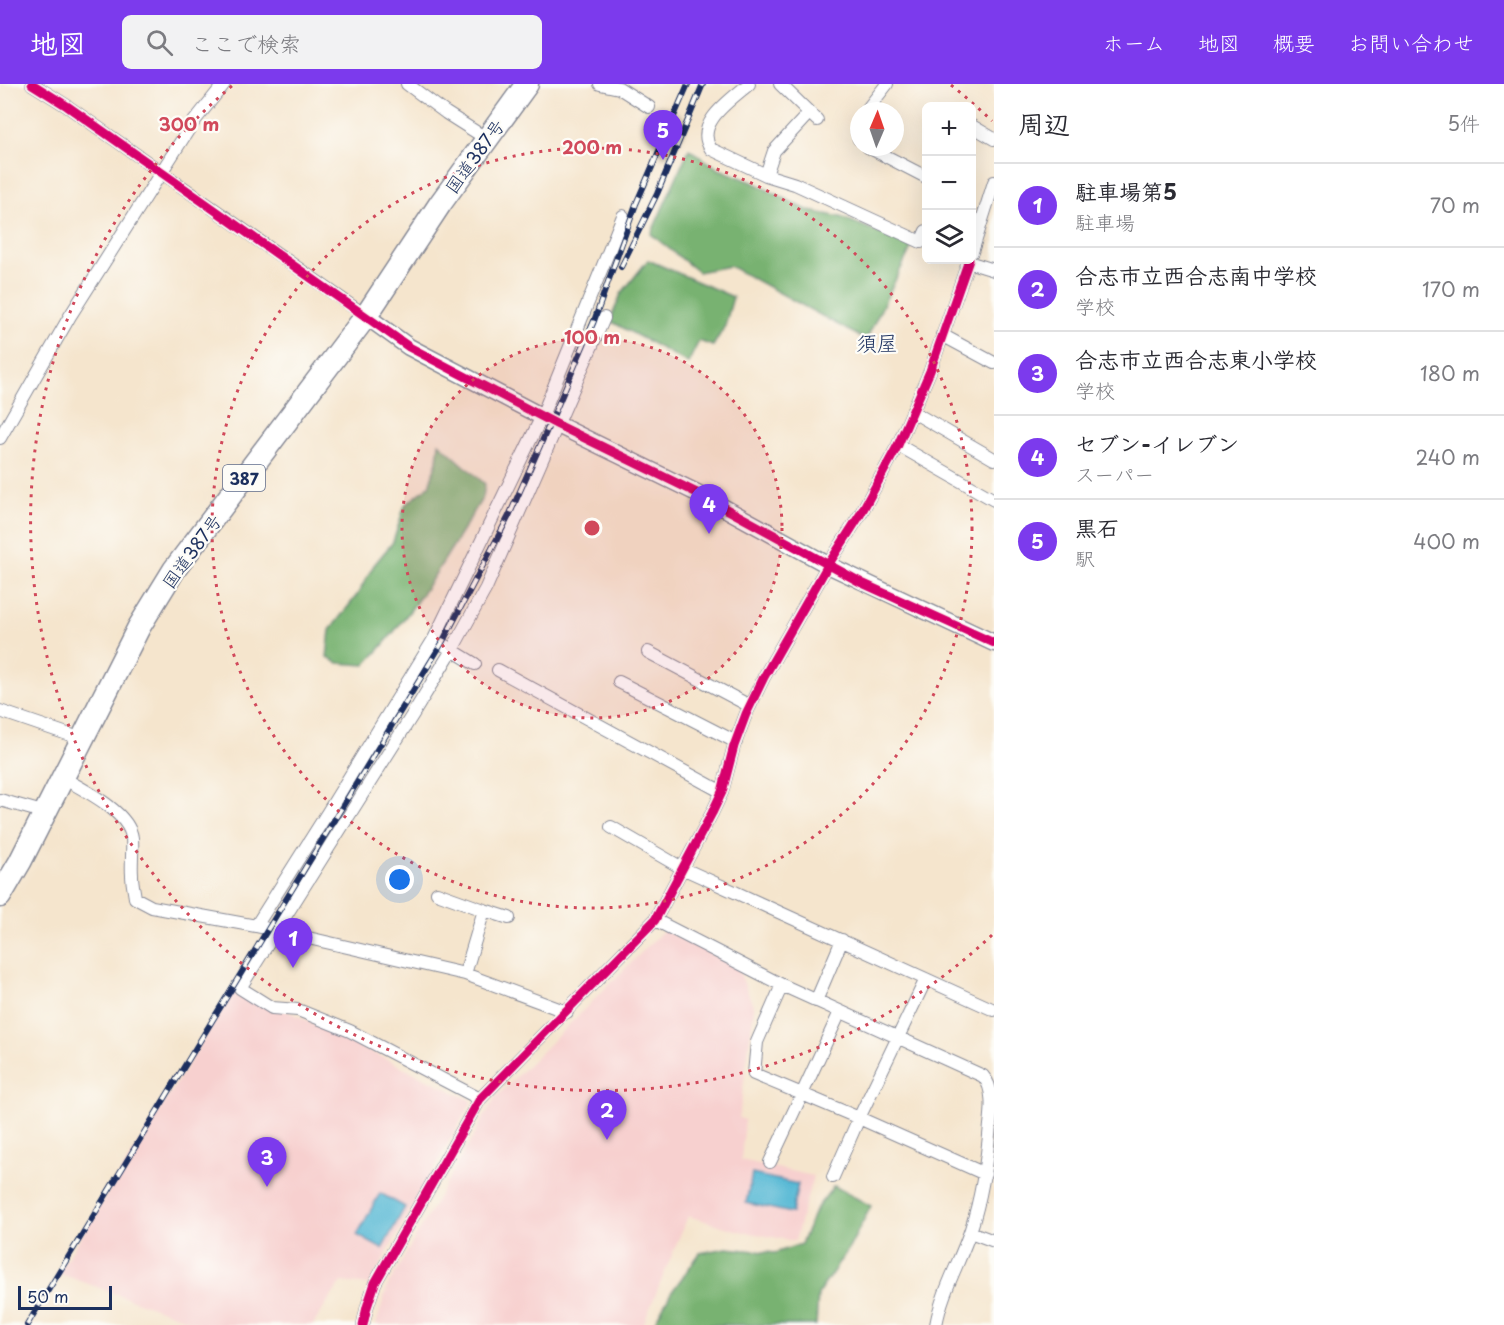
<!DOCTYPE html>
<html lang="ja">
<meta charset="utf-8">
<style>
:root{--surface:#fff;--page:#f2f2f3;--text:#2b2b33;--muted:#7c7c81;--line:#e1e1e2;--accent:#7c3aed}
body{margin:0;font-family:"Playpen Sans","Klee One",sans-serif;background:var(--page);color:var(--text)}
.controls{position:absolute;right:18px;top:18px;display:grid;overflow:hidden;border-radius:9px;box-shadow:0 6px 24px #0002}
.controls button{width:54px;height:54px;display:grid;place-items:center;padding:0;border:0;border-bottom:2px solid var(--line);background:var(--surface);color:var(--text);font:30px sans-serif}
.compass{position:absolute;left:850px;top:18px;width:54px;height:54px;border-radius:50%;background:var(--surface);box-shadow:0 6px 24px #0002;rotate:2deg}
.scale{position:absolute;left:18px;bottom:15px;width:94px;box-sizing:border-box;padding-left:6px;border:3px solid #1b2f5e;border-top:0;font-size:16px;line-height:21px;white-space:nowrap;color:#1b2f5e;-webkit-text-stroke:4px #fdfcf7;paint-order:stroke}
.you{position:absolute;left:400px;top:796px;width:21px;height:21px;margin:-15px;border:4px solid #fff;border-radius:50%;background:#1a73e8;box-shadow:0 0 0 9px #1a73e833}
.badge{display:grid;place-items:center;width:39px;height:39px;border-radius:50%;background:var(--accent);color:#fff;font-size:20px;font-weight:700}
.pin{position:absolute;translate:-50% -50px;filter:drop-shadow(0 2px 3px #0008)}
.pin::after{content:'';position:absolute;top:32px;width:21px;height:18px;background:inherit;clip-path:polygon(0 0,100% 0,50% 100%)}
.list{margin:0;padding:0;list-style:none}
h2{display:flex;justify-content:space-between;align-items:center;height:78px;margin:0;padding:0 24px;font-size:26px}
h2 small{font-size:20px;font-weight:400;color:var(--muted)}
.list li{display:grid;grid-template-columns:39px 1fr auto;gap:18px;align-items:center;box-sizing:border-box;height:84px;padding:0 24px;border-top:2px solid var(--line)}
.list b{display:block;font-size:22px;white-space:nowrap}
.list p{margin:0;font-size:20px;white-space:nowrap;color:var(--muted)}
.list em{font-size:20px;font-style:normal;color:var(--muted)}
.icon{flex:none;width:33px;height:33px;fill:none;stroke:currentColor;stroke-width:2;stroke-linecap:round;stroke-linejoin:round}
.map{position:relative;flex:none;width:994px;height:1241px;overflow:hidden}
header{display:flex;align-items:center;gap:36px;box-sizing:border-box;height:84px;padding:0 30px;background:var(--accent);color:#fff}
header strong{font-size:28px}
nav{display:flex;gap:33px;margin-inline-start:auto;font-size:21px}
.search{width:420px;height:54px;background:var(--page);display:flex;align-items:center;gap:15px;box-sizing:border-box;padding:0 21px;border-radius:9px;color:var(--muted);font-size:22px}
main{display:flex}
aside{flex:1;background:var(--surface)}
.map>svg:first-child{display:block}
.built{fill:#f7d0cf}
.forest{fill:#78b271;stroke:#4a7068;stroke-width:1.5}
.water{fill:#55b8d4;stroke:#387499;stroke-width:1.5}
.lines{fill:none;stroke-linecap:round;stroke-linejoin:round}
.street-casing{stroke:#888a96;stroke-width:14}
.secondary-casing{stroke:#888a96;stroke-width:19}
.highway-casing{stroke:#888a96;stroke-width:25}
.street{stroke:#fff;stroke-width:12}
.secondary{stroke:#fff;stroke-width:16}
.highway{stroke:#fff;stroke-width:22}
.rail-casing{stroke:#1b2f5e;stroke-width:6}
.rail{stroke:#fdfcf7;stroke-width:4;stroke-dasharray:11;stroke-linecap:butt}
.cycleway-casing{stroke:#fdfcf7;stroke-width:13}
.cycleway{stroke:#d6006c;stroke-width:9}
.ring{fill:none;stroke:#d1495b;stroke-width:3;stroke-dasharray:3 6}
.labels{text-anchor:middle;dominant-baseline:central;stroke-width:4.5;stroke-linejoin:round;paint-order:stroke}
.shield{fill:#fdfcf7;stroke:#5f6c8c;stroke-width:1.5}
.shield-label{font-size:16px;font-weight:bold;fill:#1b2f5e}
.street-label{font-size:18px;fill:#1b2f5e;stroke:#fdfcf7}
.quarter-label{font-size:21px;fill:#1b2f5e;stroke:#fdfcf7}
.centre{fill:#d1495b;stroke:#fdfcf7;stroke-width:3}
.ring-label{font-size:18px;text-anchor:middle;font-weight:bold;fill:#d1495b;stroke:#fdfcf7;stroke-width:4.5;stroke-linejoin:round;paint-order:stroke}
</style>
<header>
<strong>地図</strong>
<div class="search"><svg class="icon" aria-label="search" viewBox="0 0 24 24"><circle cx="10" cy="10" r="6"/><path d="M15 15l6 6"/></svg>ここで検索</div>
<nav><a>ホーム</a><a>地図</a><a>概要</a><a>お問い合わせ</a></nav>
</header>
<main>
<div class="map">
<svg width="994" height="1241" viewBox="0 0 994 1241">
<rect width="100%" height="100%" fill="#fdfcf7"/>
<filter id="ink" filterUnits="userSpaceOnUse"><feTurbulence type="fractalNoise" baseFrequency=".0167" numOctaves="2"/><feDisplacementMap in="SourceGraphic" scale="12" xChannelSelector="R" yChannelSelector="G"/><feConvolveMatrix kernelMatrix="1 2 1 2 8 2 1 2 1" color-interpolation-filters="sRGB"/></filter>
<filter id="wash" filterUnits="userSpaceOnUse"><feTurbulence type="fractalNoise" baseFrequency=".008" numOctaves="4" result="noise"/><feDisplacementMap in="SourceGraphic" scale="24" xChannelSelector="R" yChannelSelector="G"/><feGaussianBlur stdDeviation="1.35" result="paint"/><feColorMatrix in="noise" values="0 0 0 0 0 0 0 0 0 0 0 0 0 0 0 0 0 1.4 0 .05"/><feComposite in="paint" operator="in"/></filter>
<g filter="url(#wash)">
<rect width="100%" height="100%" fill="#f5e5cd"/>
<path class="built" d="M664,846L737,882L754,924L739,1034L745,1036L741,1076L813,1092L795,1157L739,1147L688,1132L643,1241H376L387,1203L495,1014Z
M235,905L296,931L472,1017L369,1201L341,1198L313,1241H202L58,1189Z"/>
<path class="forest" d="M689,65L719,85L752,98L809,127L841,133L912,162L866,256L730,182L698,188L651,150Z
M648,176L733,213L725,242L713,262L699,257L688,279L610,237L621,210Z
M439,359L485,400L483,413C447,472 413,531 365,581L338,579L327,573L330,546L357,511L374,481L393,458L405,421L429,402L437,377Z
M834,1102L871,1122L849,1164L818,1210L816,1241H653L671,1209L700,1169L727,1164L775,1169L801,1160L816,1125Z"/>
<path class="water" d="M752,1090L798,1100L792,1129L746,1119Z
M380,1109L405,1123L382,1165L357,1151Z"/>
</g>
<g filter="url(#ink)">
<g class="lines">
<g class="street-casing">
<path id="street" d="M32,0L67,22L366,232
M407,0L446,29L487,55
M600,0L619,4L649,23
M749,0C732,15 693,40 711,65L766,91L795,100L921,158L926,147
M780,0L817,36
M866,27L887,0
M972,42L994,55
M859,43L857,47L859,55
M868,63L926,93
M766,91L774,67L809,29
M972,168L994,98
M968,178L994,186
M942,251L994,279
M913,328L994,375
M0,354L70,232L192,40L224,0
M898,361L994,416
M434,555L475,580
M648,568L750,622
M498,586L722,708
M619,598L736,658
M0,627L82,655
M63,694C84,706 129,728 132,754C133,766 131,779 132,791C132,799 134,806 135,814L152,823L256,842L465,890L567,928
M0,716L46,729
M611,743L682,784L994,926
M437,809L484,826L465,890
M484,826L509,834
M655,836L782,901L983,992C994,1004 992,1025 990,1041C987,1076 982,1111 971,1145C960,1178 942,1207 936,1241
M256,842L328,728L434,555L542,332L623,132
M926,895L859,1034L985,1090
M816,917L842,856
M480,1015L350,947L298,926L272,924L240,904L413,630L452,566L486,504L604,234
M770,1078L802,1010L754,990L757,958L782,901
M833,1093L859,1034L802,1010L840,928
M970,1148L994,1157
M363,1241L367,1223L375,1199L480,1015L655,836L712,729L722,708L734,662L746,630L764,593L828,481L860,431L898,361L930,287L969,176"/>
</g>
<g class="secondary-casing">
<path id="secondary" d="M366,232L409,263L558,341L697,409L828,481L994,559"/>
</g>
<g class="highway-casing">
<path id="highway" d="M0,812L20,778L139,543L174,486L366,232L440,120L527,0"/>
</g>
<use href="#street" class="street"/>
<use href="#secondary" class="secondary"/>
<use href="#highway" class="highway"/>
<g class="rail-casing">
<path id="rail" d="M621,183L657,110L703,0
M27,1241L442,559L509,432L551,337L594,237L636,120L688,0"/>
</g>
<use href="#rail" class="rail"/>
<g class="cycleway-casing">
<path id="cycleway" d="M32,0L67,22L409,263L558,341L697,409L862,499L994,559
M363,1241L367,1223L375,1199L480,1015L655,836L712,729L722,708L734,662L746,630L764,593L828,481L860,431L898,361L930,287L969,176"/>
</g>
<use href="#cycleway" class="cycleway"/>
</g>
</g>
<circle cx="592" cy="444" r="190" fill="#d1495b" fill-opacity=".12"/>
<g class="ring">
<circle cx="592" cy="444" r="190"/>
<circle cx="592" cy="444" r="380"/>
<path d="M992 851A570 570 0 1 1 233 1M951 1A570 570 0 0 1 992 37"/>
</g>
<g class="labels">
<rect class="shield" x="223" y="381" width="42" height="26" rx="4.5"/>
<g class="shield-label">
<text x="244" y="394">387</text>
</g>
<g class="street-label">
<text transform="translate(474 72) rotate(-54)">国道387号</text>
<text transform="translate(191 467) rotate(-54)">国道387号</text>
</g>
<g class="quarter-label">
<text x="877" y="258">須屋</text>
</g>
</g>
<circle cx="592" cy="444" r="9" class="centre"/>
<g class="ring-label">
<text x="189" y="47">300 m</text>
<text x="592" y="70">200 m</text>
<text x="592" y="260">100 m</text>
</g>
</svg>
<div class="controls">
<button>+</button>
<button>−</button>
<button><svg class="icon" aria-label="layers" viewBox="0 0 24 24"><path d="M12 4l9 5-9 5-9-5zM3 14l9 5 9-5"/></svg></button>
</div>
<svg class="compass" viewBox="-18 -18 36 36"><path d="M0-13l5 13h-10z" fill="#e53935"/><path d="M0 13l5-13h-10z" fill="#7c7c81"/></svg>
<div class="scale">50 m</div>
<div class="you"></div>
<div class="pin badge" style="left:293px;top:884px">1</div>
<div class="pin badge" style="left:607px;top:1056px">2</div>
<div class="pin badge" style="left:267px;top:1103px">3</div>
<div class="pin badge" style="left:709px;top:450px">4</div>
<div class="pin badge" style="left:663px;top:76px">5</div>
</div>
<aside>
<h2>周辺<small>5件</small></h2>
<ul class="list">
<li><span class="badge">1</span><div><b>駐車場第5</b><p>駐車場</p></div><em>70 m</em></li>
<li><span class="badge">2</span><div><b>合志市立西合志南中学校</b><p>学校</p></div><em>170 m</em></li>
<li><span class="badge">3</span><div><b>合志市立西合志東小学校</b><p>学校</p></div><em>180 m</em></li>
<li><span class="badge">4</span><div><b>セブン-イレブン</b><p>スーパー</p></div><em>240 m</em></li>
<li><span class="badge">5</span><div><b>黒石</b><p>駅</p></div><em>400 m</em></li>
</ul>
</aside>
</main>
